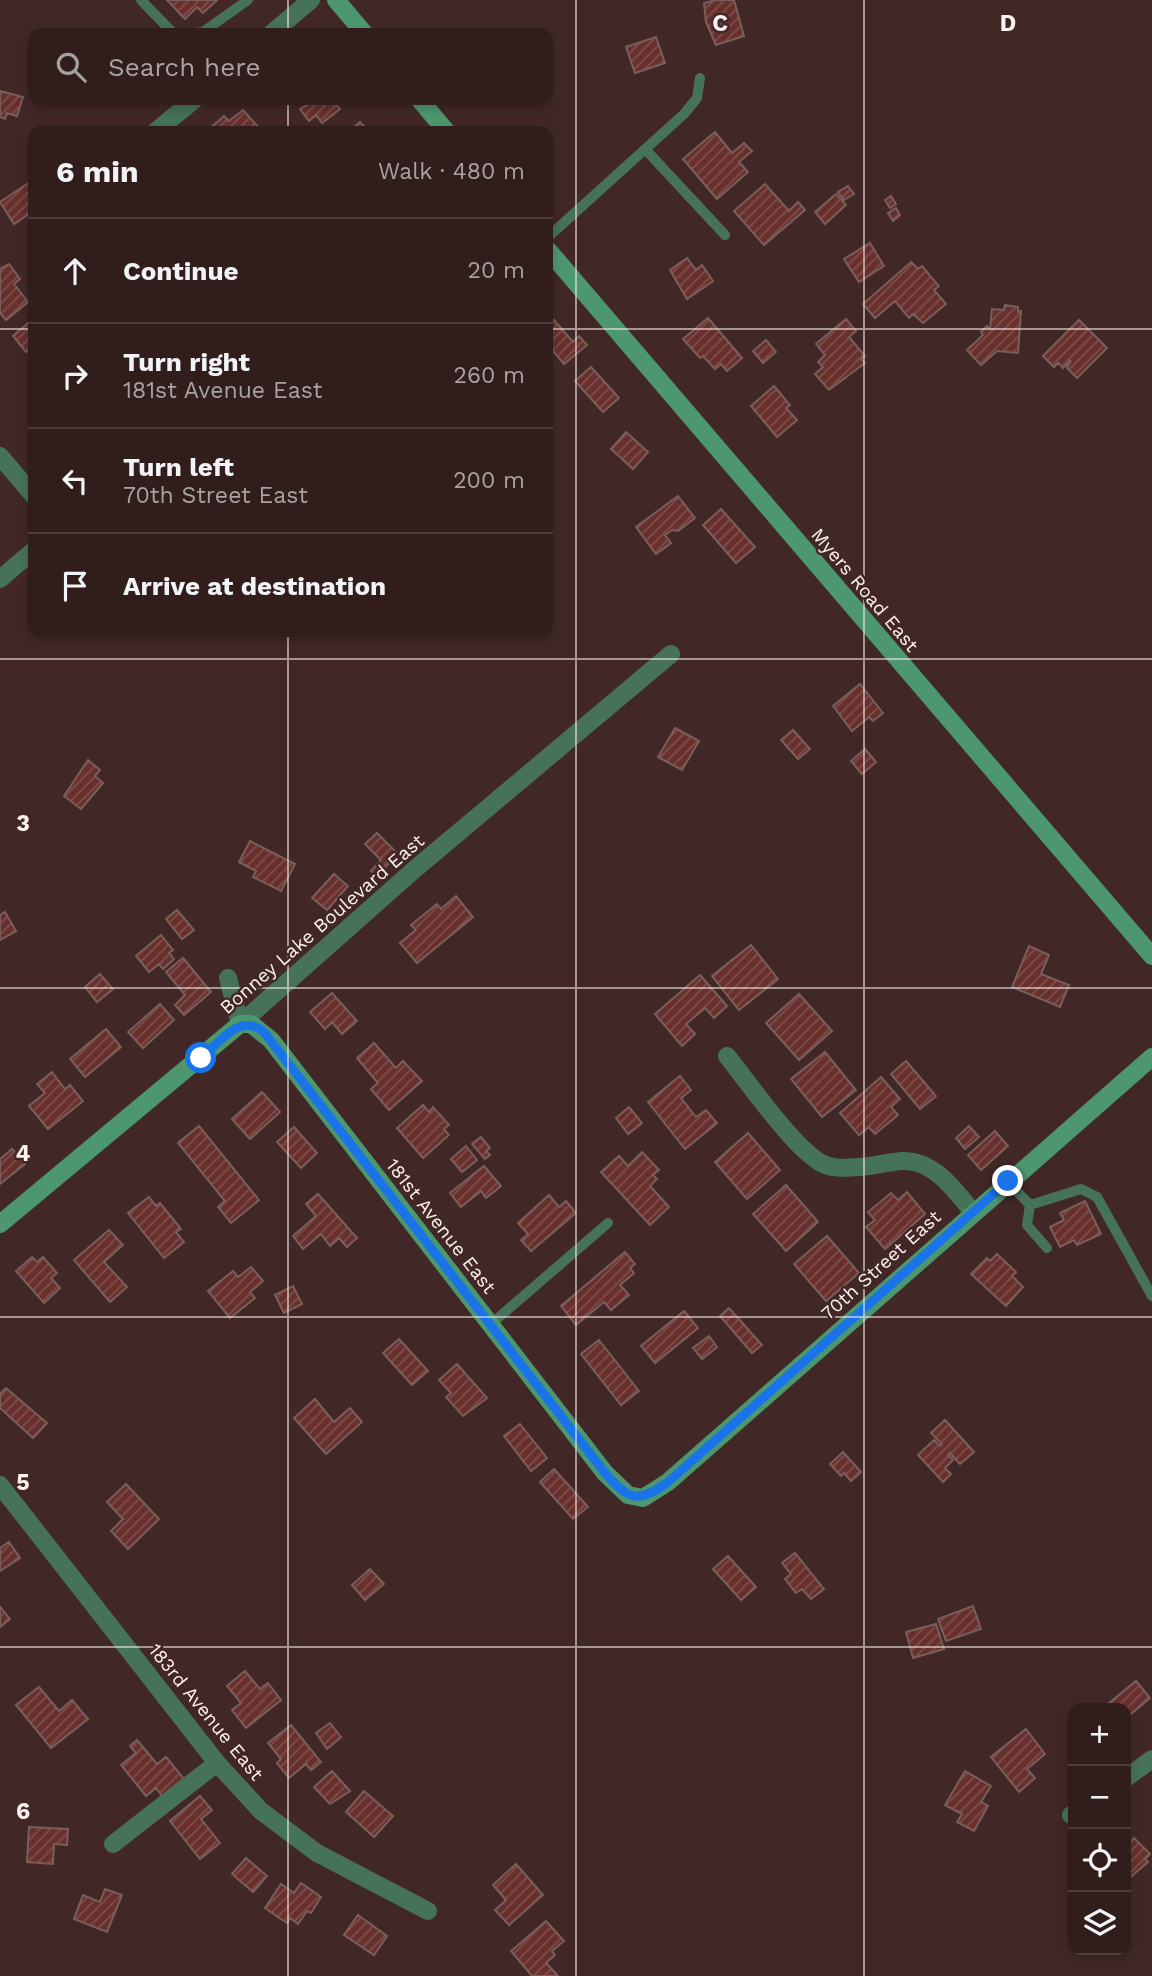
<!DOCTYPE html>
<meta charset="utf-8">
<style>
:root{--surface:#311e1c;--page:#3d2b29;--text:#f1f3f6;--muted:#a8a2a3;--line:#4c3c3b}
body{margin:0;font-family:"Work Sans",sans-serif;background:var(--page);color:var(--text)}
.controls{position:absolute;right:21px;bottom:21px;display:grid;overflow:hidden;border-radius:14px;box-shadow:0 4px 10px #0003}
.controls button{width:63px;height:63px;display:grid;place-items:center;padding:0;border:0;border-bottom:2px solid var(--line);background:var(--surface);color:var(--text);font:35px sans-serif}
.stop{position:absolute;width:21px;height:21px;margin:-16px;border:5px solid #1a73e8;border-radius:50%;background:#fff}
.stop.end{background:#1a73e8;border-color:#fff;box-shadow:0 2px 7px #0008}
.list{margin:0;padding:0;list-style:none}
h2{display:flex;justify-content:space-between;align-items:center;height:91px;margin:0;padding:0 28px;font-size:30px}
h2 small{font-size:23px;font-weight:400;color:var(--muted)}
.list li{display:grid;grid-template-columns:46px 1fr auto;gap:21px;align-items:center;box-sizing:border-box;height:105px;padding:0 28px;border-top:2px solid var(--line)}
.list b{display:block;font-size:26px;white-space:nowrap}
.list p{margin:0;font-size:23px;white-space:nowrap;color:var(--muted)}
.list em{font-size:23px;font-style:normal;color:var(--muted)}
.icon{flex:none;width:38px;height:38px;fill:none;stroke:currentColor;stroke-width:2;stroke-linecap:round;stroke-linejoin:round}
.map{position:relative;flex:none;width:1152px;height:1976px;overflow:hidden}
.search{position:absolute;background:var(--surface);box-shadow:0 4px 10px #0003;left:28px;top:28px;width:525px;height:77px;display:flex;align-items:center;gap:18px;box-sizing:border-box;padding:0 24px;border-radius:14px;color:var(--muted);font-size:26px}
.panel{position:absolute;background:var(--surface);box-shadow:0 4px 10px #0003;left:28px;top:126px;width:525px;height:511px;border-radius:14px}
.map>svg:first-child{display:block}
.building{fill:url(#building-hatch);stroke:#7a5e5b;stroke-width:2}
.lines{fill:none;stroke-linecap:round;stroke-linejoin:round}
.lane{stroke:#467259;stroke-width:10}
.street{stroke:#467259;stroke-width:18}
.secondary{stroke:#4d976f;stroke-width:18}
.route{stroke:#1a73e8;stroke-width:9}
.grid{fill:none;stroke:#fef0ee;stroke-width:2;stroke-opacity:0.55}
.labels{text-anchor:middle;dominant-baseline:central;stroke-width:5;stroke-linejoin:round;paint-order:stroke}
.street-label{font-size:19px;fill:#fef0ee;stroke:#412826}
.grid-label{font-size:23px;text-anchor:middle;font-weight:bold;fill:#fef0ee;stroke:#412826;stroke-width:5;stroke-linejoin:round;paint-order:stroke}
</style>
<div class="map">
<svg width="1152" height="1976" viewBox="0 0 1152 1976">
<defs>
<pattern id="building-hatch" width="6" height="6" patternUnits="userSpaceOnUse" patternTransform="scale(1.75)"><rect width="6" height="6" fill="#68302d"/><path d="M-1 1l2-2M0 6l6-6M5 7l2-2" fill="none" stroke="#7f4e4c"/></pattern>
</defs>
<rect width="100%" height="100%" fill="#412826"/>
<path class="building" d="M167,0H217L203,13L197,7L185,19Z
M716,0H734L744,36L716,45L706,22L704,3Z
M656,37L665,63L635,73L626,47Z
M0,91L23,97L17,116L7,113L5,119L0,117Z
M306,100H332L340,109L322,123L316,115L309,121L300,109L307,105Z
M243,110L262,131H207L224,116L229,121Z
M360,122L368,131H350Z
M715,132L732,153L744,143L752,151L739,162L748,172L717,199L683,159Z
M33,180V211L14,224L0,202Z
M765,184L789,211L798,202L805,210L764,245L734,211Z
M848,186L854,194L844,200L838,192Z
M836,194L846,205L825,224L815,212Z
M891,196L896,204L890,208L885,200Z
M896,208L900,215L893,221L888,213Z
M870,243L884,266L859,282L844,259Z
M687,258L696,270L702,265L713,281L687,299L670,270Z
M911,262L918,269L922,266L939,286L934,290L946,304L923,323L913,314L909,318L895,301L875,318L863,304Z
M9,264L20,279L14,284L28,302L6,320L0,313V269Z
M1005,305L1018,307V312L1021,311L1018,353L997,351L981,365L967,350L983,335L981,332L987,326L990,329L992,309L1004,310Z
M708,318L742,358L727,371L721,364L715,369L703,356L700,358L683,339Z
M33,319V346L26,352L13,336Z
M846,319L856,331L849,337L865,356L861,359L865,363L829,390L815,374L823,367L818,362L825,355L816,344Z
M554,320L573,342L579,336L587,345L564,364L548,345V325Z
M1079,320L1107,348L1077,378L1067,368L1071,360L1063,368L1058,363L1054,367L1043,356Z
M766,340L776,352L763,363L753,351Z
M591,367L619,398L603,412L575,381Z
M774,386L790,405L786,408L797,420L777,437L751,406Z
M626,432L648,452L633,469L611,449Z
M678,496L695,518L678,531L672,530L665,535L671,543L656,554L636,527Z
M721,509L755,547L736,563L703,525Z
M860,684L883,713L873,721L869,717L852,731L833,706Z
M675,728L699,741L682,770L658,757Z
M793,730L810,749L798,759L781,740Z
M865,749L876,762L862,774L851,761Z
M88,760L100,770L95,776L103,783L81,809L64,796Z
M377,833L398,854L377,876L371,871L381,860L365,844Z
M250,841L295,864L281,891L253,877L256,871L239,862Z
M334,874L348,886L327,910L312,898Z
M456,896L473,917L417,963L400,943L416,930L411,925L437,904L441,909Z
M177,910L194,930L182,939L166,919Z
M5,912L16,931L0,940V915Z
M161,935L173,950L169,953L174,959L163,969L159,964L149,972L136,956Z
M751,945L778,979L739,1010L712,976Z
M1029,946L1049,955L1041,974L1069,985L1060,1007L1012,987Z
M183,958L211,992L184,1015L175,1005L185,995L166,972Z
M100,974L113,989L97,1002L85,987Z
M700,975L727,1006L714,1018L705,1008L686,1024L695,1034L682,1046L655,1014Z
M332,993L357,1021L342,1034L332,1022L325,1029L310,1012Z
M799,994L832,1031L799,1060L766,1023Z
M160,1004L174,1020L143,1048L128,1032Z
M106,1029L121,1047L85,1077L70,1059Z
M374,1043L396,1068L403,1061L422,1081L389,1110L371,1089L378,1083L357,1058Z
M825,1052L856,1090L822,1117L791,1079Z
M906,1061L936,1096L920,1109L891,1074Z
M52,1072L65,1089L70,1085L83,1101L48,1129L29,1106L45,1093L37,1084Z
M680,1076L691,1090L681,1098L696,1117L706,1110L717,1123L685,1149L648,1102Z
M881,1077L900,1099L891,1107L898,1115L875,1134L869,1127L859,1135L840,1113Z
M262,1092L280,1112L250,1139L232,1119Z
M423,1105L429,1112L433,1107L449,1125L444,1129L449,1135L423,1158L397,1128Z
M629,1107L642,1123L628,1134L616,1118Z
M199,1126L259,1200L231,1223L218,1207L225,1201L178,1143Z
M969,1126L979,1137L965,1149L956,1138Z
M294,1127L317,1153L301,1168L277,1142Z
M995,1131L1008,1146L981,1170L968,1155Z
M748,1133L780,1170L747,1199L715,1162Z
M481,1137L490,1148L486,1151L490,1155L485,1159L472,1144Z
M466,1146L477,1160L462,1172L451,1159Z
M12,1149L25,1164L0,1184V1159Z
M642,1152L659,1170L653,1175L657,1179L650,1186L669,1207L650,1225L601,1172L619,1156L628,1166Z
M484,1166L501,1186L486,1198L481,1191L461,1207L450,1193Z
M786,1185L818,1222L786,1251L753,1214Z
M907,1192L925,1214L885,1249L866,1227L875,1220L868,1212L891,1193L898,1200Z
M318,1194L357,1238L347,1247L339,1238L330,1246L321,1234L303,1249L293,1236L316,1216L306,1204Z
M549,1195L559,1207L566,1201L576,1213L531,1251L521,1240L528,1234L518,1223Z
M149,1197L156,1206L160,1203L181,1229L176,1232L184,1242L164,1258L128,1213Z
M1085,1201L1101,1234L1077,1245L1074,1240L1060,1247L1050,1227L1064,1220L1060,1213Z
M109,1230L123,1245L104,1262L127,1287L110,1302L74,1260Z
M827,1236L859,1273L826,1301L794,1264Z
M625,1252L635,1264L630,1268L634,1273L620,1285L629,1295L611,1310L604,1302L576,1325L561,1306Z
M997,1254L1016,1272L1012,1276L1023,1287L1006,1306L971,1274L987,1258L990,1261Z
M32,1257L37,1262L43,1257L57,1273L51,1278L60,1288L44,1303L16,1271Z
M251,1267L263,1281L250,1292L255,1298L230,1318L208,1291L233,1271L238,1277Z
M293,1286L302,1304L284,1313L275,1295Z
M729,1308L762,1345L752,1353L720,1316Z
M684,1311L698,1328L655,1363L641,1346Z
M709,1336L717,1347L702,1359L693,1348Z
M399,1339L428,1371L412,1385L383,1353Z
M599,1340L639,1391L621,1405L581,1354Z
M457,1364L487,1398L463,1416L446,1397L451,1393L439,1380Z
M6,1388L47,1423L33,1438L0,1408V1394Z
M315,1399L334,1422L350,1408L362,1422L326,1454L294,1418Z
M945,1420L974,1452L960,1464L950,1453L948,1455L953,1460L945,1468L951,1474L943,1482L918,1455L934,1440L940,1446L942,1444L931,1433Z
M520,1424L547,1458L531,1471L504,1436Z
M843,1452L861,1472L851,1481L844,1473L841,1476L830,1464Z
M554,1469L588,1507L573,1519L540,1482Z
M126,1484L159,1519L128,1549L111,1531L123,1519L107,1502Z
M9,1542L20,1558L0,1571V1548Z
M795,1553L824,1589L811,1599L802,1589L796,1593L785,1579L791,1574L782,1563Z
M728,1556L756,1587L741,1600L713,1569Z
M370,1569L384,1584L365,1600L352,1585Z
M973,1606L981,1629L946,1641L938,1619Z
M0,1607L10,1619L0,1627Z
M936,1624L944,1649L913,1658L906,1632Z
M245,1671L260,1689L268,1683L281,1700L246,1728L232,1710L241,1703L227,1686Z
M1136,1681L1150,1698L1126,1718V1708H1111L1108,1704Z
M39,1687L59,1711L72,1700L88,1719L51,1748L16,1705Z
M330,1723L341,1737L327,1749L316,1733Z
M291,1725L321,1762L311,1770L306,1764L289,1778L277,1763L281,1759L268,1743Z
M1026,1729L1045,1754L1027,1769L1035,1778L1019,1792L991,1757Z
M137,1740L157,1764L166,1757L184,1779L162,1796L156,1788L146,1796L121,1765L136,1753L130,1746Z
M332,1771L350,1791L330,1804L314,1787Z
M965,1771L991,1786L981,1802L988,1806L974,1831L957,1822L962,1814L945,1805Z
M364,1791L393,1816L374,1837L346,1812Z
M200,1796L212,1810L201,1819L220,1843L200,1859L170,1821Z
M29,1827L68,1829L67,1845L54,1844L53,1864L27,1862Z
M1134,1838L1150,1854L1145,1859L1148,1862L1126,1881V1847Z
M246,1858L267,1876L253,1892L232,1874Z
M516,1864L543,1895L509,1925L495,1910L506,1900L493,1885Z
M301,1883L321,1897L311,1913L307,1911L298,1924L290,1918L287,1923L265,1908L281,1884L294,1893Z
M105,1889L122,1895L107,1932L74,1919L83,1895L100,1902Z
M358,1915L387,1936L374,1955L344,1935Z
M546,1921L564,1941L552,1951L555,1955L546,1963L558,1976H532L511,1951Z"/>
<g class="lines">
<path class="lane" d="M141,0L173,33
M196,33L203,32L248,0
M645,149L725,235
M548,237L684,114L697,98L700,78
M1008,1182L1030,1205L1081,1189L1097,1197L1152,1296
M1030,1205L1027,1225L1047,1248
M490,1325L608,1223"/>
<path class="street" d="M272,33L311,0
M156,131L194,100
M0,456L33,495
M0,579L33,551
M228,978L240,1024
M240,1024L415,869L671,654
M727,1056C749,1083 794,1149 823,1164C834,1169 847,1168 859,1167C874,1166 888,1162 902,1161C934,1159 955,1191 973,1212
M0,1485L217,1763L261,1811L317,1853L428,1911
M1126,1778L1152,1759
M1071,1815L1073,1814
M113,1844L217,1763"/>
<path class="secondary" d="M336,0L364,33
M420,100L446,131
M548,250L1152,956
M0,1224L240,1024H251L271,1040L605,1473L628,1495L643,1498L668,1482L1152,1057"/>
</g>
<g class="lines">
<path class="route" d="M201,1058C220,1042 240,1012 264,1032L605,1473C628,1500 638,1504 668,1482L1008,1181"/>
</g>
<path class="grid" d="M288,0V33M576,0V1976M864,0V1976M288,100V131M0,329H33M548,329H1152M288,632V1976M0,659H1152M0,988H1152M0,1317H1152M0,1647H1152"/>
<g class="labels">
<g class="street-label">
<text transform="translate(865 590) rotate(50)">Myers Road East</text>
<text transform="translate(322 924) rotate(-41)">Bonney Lake Boulevard East</text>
<text transform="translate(441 1226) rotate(52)">181st Avenue East</text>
<text transform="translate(881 1265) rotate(-42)">70th Street East</text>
<text transform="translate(206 1712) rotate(51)">183rd Avenue East</text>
</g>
</g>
<g class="grid-label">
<text x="720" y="31">C</text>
<text x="1008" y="31">D</text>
<text x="23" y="831">3</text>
<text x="23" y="1161">4</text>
<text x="23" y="1490">5</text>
<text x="23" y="1819">6</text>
</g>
</svg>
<div class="controls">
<button>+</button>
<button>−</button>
<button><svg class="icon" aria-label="locate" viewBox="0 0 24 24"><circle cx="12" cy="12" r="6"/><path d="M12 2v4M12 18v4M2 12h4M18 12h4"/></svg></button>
<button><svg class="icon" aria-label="layers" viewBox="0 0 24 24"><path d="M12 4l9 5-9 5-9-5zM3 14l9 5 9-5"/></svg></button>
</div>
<div class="stop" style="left:201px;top:1058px"></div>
<div class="stop end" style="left:1008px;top:1181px"></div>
<div class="search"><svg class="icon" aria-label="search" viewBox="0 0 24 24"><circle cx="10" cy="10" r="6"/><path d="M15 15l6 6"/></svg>Search here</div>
<section class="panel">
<h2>6 min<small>Walk · 480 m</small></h2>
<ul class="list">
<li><svg class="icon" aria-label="ahead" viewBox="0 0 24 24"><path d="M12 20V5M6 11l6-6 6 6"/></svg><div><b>Continue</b></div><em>20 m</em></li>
<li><svg class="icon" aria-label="right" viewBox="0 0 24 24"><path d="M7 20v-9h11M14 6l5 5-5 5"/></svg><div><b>Turn right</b><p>181st Avenue East</p></div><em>260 m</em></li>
<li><svg class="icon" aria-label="left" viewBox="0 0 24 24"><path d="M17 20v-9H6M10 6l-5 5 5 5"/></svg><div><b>Turn left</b><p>70th Street East</p></div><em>200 m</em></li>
<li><svg class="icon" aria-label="arrive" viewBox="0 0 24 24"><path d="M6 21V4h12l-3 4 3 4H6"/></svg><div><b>Arrive at destination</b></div></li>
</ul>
</section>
</div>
